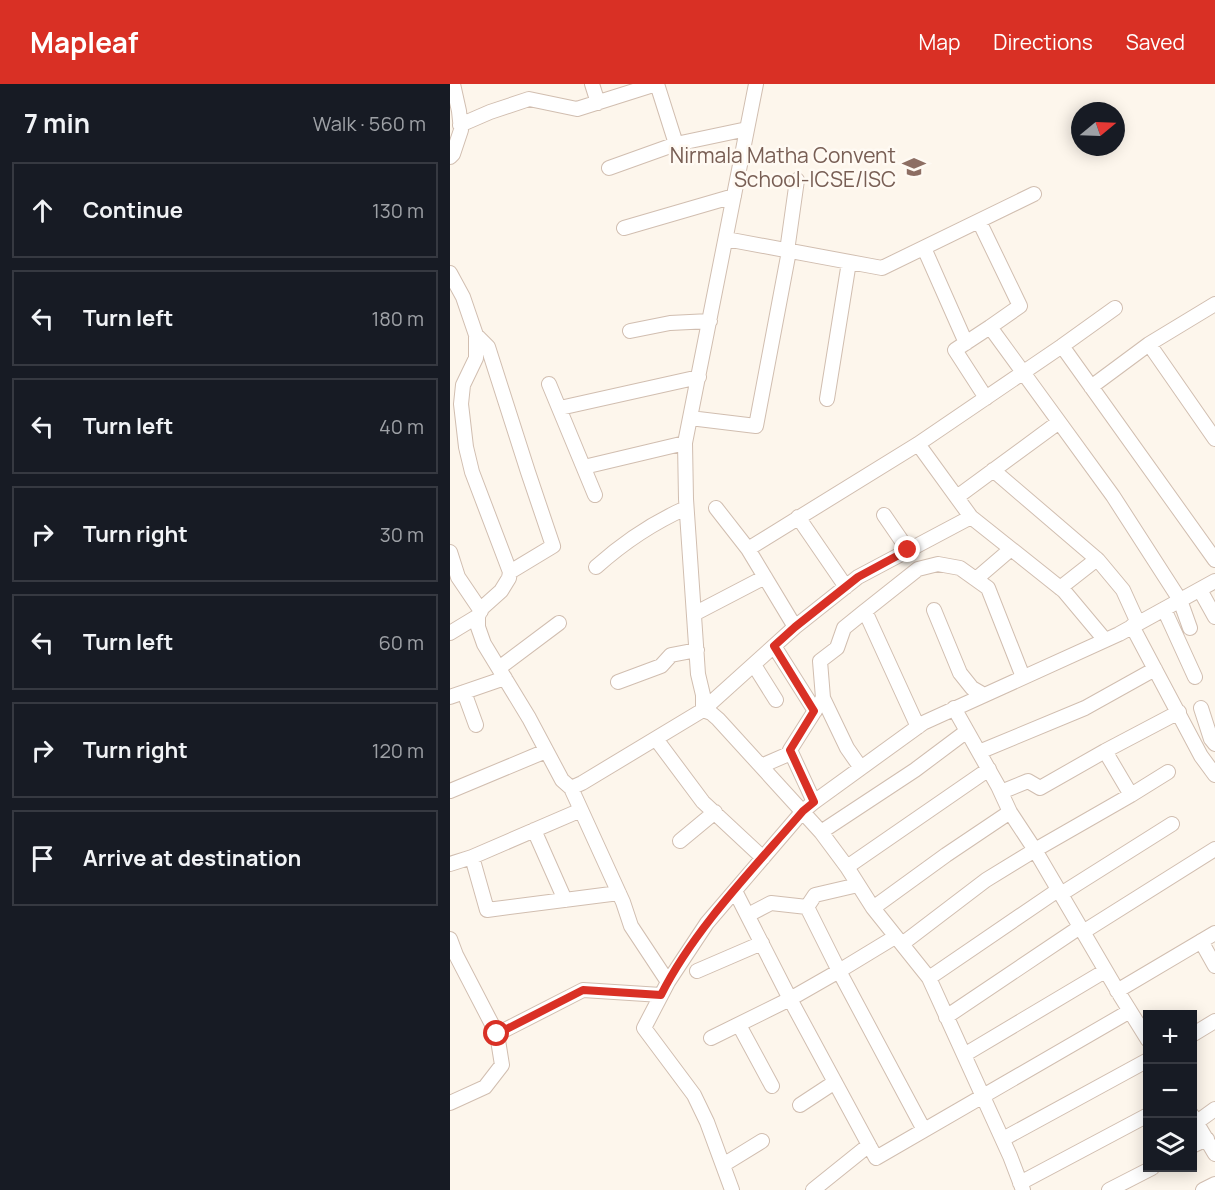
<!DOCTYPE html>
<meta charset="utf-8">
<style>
:root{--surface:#171b24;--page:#242831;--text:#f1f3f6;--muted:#9ea1a6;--line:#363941;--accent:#d93025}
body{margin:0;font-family:Manrope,sans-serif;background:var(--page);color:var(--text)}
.controls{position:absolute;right:18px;bottom:18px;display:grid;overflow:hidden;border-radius:0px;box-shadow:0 3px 15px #0003}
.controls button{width:54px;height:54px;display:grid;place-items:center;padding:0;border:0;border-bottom:2px solid var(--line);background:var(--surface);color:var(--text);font:30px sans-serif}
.compass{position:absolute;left:621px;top:18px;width:54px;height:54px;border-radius:50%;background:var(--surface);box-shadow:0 3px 15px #0003;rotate:71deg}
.stop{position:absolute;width:18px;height:18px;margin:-14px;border:4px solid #d93025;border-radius:50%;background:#fff}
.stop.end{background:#d93025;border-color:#fff;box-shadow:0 2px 6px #0008}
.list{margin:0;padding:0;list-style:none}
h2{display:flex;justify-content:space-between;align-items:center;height:78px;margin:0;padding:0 24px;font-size:26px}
h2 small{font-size:20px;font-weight:400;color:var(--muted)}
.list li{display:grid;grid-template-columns:39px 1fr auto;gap:18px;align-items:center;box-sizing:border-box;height:96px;margin:0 12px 12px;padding:0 12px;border:2px solid var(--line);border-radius:0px}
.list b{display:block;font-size:22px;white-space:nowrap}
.list em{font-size:20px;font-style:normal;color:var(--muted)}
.icon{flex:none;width:33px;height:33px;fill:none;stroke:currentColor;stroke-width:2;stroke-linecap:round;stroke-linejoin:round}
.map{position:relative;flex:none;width:765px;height:1106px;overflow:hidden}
header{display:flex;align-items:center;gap:36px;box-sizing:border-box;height:84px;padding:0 30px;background:var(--accent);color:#fff}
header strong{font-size:28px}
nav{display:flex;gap:33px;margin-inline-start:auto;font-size:21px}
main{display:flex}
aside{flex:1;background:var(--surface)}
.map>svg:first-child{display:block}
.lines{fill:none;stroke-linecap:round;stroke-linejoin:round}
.minor-casing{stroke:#d1beb0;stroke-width:16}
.minor{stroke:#fff;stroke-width:14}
.route{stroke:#d93025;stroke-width:8}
.labels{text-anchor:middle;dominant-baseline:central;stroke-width:5;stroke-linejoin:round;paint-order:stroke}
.education-label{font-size:21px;fill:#785e54;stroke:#fffaf3;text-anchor:end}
</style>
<header>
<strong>Mapleaf</strong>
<nav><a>Map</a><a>Directions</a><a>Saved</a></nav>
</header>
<main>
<aside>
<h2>7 min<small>Walk · 560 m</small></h2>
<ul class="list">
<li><svg class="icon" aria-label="ahead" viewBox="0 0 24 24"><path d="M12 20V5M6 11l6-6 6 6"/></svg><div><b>Continue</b></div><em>130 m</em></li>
<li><svg class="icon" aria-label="left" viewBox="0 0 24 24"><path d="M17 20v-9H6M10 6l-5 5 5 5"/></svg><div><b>Turn left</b></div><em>180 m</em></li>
<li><svg class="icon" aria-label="left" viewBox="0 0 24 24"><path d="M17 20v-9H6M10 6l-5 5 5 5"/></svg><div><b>Turn left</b></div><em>40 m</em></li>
<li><svg class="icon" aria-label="right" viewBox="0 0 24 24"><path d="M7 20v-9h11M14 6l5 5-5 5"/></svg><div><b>Turn right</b></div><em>30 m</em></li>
<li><svg class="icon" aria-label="left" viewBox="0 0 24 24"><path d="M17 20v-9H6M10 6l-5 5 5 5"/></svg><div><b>Turn left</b></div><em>60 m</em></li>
<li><svg class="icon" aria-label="right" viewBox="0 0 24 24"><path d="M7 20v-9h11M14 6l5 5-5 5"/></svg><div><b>Turn right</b></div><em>120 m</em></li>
<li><svg class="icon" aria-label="arrive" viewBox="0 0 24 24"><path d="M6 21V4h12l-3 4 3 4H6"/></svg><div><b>Arrive at destination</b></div></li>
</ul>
</aside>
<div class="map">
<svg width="765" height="1106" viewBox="0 0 765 1106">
<rect width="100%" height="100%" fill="#fdf6ec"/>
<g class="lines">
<g class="minor-casing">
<path id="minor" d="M142,0L148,19
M207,0L226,60
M10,41L40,28L79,15L127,25L206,0
M0,73L3,70L11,46L9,27L3,0
M159,84L226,60L297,45
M529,137L570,222L540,243
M174,144L284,112
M276,155L432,184L584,110
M474,164L516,259
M337,167L347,96
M0,189L13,213L26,251V274L13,301L11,320L16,363L22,388L60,488L59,494L51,507L32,524L28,532V543L34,560L79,634L112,696L121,704L132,699L253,626L261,629L268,635L371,748L397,783L423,824L479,894L560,1072L573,1106
M180,247L220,239L260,237
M26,251L38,263L78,388L103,462L60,488
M699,260L765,355
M612,262L665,224
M99,300L145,411
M641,303L699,260L765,220
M536,314L505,266L540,243L663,412L730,516L740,544
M377,315L399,178
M110,324L249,293
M240,334L306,342L339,167
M468,360L521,433
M134,383L235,359
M543,386L648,476L673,506L688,539
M507,413L609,338
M266,424L298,465
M434,431L458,466
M348,433L396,503
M0,468L8,493L31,527
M146,483C174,458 202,439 236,424
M526,495L561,465
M610,504L647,475
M750,506L765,533
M714,525L745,593
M484,526L510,589L522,604L534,611
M415,527L468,485L488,480L510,484L538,504L573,593
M244,530L315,493
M682,542L751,672L765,691
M345,543L298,465L468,360L612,262L765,476
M0,549L28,532
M324,562L365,627
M304,581L326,616
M49,584L109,539
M168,598L211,582L221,571L247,566
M14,608L26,641
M0,613L55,594
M373,614L397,664L411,684
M504,624L548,702L560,728L585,766L670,911L698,956
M751,624L761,655L765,660
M253,626V611L248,590L236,415L235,359L306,0
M253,626L345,543L408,493L521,433L614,507L655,556
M206,655L253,718L313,774
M529,668L635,624L705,585
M311,682L341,669
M121,704L173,818L181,842L218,898L194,944L244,1011L257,1038L282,1106
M0,707L96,667
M551,708L578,697L590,704L655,667
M681,711L718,688
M364,718L340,666L373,614L370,577L387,564L394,544L415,527L468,643
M84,746L115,816
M371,748L465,686L517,647
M230,757L265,728
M22,773L131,726
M0,780L22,773L37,826L169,809
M397,783L539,685
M285,807L340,915L426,1074L680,927
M611,810L722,740
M357,823L389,887L445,853
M423,824L496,771L560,728
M298,831L321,819L357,823L365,811L408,801
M633,848L765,765
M0,855L6,871L47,950L52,981L35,1003L0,1019
M751,857L765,882
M452,860L536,796L585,766L681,711L655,667L729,628
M247,887L312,859
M479,894L608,806
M218,898L257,839L353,727L364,718L473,639L669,550L765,497
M667,907L765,849
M496,933L630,843
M289,941L322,1002
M47,950L133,906L211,911
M742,951L765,937
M261,954L340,915L389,887L474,1046
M514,971L655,887
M350,1021L385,998
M742,1031L765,1070
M747,1038L765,1025
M553,1055L698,976
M742,1062L757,1055
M273,1081L312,1057
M570,1099L698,1031
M363,1106L419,1061
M659,1106L702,1084
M753,1106L765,1100"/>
</g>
<use href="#minor" class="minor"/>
</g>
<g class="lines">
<path class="route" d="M47,950L133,906L211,911C244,845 304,784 353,727L364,718L340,666L364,627L324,562L345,543L408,493L458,466"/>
</g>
<defs>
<g id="school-bare" transform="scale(1.8)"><path d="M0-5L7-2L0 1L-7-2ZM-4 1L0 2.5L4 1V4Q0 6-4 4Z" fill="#8d6e63" stroke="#fffaf3" stroke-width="2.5" paint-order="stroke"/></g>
</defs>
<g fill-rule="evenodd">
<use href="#school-bare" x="464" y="83"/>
</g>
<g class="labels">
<g class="education-label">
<text x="446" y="71">Nirmala Matha Convent<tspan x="446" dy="24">School-ICSE/ISC</tspan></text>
</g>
</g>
</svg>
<div class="controls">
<button>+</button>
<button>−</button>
<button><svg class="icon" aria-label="layers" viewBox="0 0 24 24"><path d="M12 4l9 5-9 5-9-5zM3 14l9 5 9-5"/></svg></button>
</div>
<svg class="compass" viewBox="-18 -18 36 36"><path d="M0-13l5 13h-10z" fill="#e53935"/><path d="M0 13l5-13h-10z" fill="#9ea1a6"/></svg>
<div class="stop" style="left:47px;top:950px"></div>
<div class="stop end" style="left:458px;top:466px"></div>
</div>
</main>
